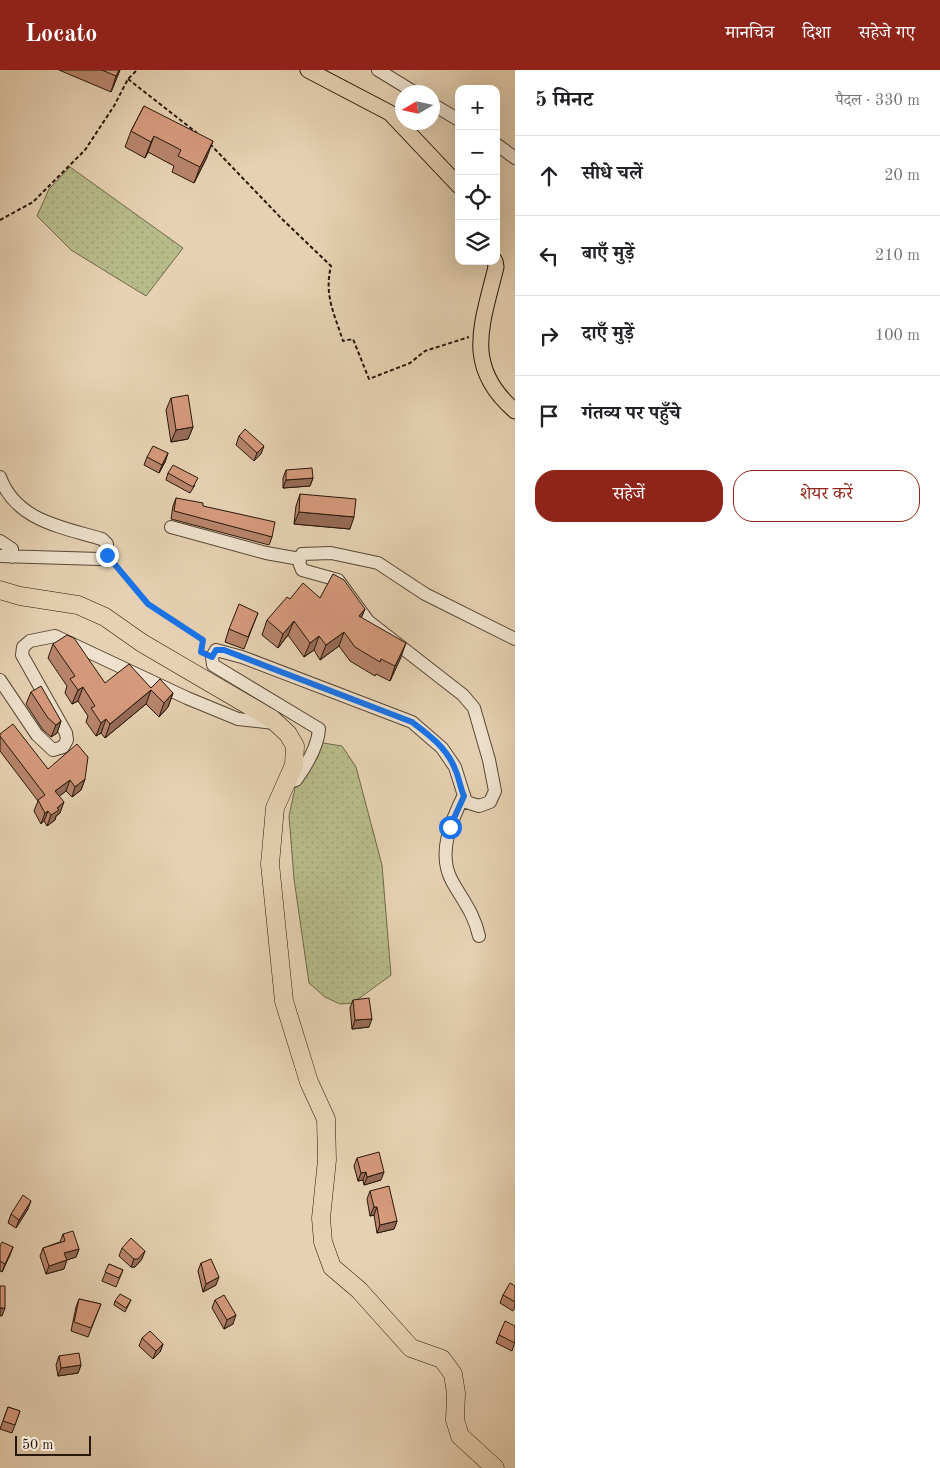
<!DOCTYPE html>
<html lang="hi">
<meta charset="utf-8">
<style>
:root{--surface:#fff;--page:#f6f6f6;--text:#202124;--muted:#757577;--line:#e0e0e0;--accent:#8f2418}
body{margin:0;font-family:"Old Standard TT","Noto Serif Devanagari",serif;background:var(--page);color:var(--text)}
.controls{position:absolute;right:15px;top:15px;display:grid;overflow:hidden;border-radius:10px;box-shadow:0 5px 20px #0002}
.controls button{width:45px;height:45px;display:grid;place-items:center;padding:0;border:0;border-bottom:1px solid var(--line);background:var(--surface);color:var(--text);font:25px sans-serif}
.compass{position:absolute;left:395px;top:15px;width:45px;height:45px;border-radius:50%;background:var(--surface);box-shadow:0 5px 20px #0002;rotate:261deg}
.scale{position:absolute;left:15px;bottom:12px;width:76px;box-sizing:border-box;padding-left:5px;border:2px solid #27170a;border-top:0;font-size:14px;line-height:18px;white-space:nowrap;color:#27170a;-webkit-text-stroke:4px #efe1cd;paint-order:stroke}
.stop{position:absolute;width:15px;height:15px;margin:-11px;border:4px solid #1a73e8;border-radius:50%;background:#fff}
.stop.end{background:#1a73e8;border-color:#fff;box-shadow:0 1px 5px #0008}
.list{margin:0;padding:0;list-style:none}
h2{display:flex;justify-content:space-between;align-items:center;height:65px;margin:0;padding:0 20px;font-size:21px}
h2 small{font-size:16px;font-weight:400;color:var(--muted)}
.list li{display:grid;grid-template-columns:32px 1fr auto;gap:15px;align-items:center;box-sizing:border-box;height:80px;padding:0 20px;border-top:1px solid var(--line)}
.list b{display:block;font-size:19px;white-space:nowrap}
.list em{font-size:16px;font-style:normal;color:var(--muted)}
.actions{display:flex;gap:10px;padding:15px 20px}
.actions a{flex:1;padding:11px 0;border:1px solid var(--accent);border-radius:20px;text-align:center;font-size:18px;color:var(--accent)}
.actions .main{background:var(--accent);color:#fff}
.icon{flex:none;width:28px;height:28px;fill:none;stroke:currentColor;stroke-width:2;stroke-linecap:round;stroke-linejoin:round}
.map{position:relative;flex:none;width:515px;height:1398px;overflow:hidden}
header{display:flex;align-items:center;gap:30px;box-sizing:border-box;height:70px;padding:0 25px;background:var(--accent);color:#fff}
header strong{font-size:24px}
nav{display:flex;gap:28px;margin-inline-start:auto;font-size:18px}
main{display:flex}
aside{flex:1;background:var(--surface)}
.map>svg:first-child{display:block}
.grass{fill:url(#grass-dots);stroke:#6f694a}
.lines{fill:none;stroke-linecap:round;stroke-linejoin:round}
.minor-casing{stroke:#574634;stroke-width:14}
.major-casing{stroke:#27170a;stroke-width:17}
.highway-casing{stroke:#27170a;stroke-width:19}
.path{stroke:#27170a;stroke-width:2;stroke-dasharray:4 2.5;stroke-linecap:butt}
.minor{stroke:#efe1cd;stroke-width:12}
.major{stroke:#e6d1b2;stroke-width:15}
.highway{stroke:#e6d1b2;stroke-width:18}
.wall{fill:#b7846b;stroke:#27170a}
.shaded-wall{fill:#956b57;stroke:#27170a}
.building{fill:#d5997c;stroke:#27170a}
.route{stroke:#1a73e8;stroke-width:6}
</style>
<header>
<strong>Locato</strong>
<nav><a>मानचित्र</a><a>दिशा</a><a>सहेजे गए</a></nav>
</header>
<main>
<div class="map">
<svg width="515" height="1398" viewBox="0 0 515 1398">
<defs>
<pattern id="grass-dots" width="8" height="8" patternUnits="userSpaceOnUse" patternTransform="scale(1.25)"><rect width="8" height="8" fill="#b7bb8a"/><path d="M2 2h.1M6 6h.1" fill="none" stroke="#9da076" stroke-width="1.8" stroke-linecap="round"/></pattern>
</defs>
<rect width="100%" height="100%" fill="#e6d1b2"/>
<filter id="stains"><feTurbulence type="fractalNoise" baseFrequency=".004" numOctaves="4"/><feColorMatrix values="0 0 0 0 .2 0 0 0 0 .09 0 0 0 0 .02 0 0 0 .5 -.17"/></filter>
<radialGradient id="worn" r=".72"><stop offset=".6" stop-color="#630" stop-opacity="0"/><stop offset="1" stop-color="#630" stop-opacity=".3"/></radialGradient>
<path class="grass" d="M70,97L183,178L146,226L71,180L37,146L49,119Z
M323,673L342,676L356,697L382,795L391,905L353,933L340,934L325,927L309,913L294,809L289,746L295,718L314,692Z"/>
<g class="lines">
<g class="minor-casing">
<path id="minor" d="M378,0L414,22
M432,34L459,50
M496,74L515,88
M0,407C16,451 62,457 102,469L107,474V485L100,489L0,486
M171,457L266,483L300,489
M0,471L12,479V487
M0,610L37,665L53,680L63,677L67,670L66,663L22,585L23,577L30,571L55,566L187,628L238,649L274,653
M288,712L296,710C306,696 318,677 319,659L213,595L212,587L216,580L242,587L412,652L442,678L455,697L466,732L479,736L490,732L495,721L489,690L474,638L463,625L368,551L338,510L302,500L299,492L302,484L331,483L378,493L425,524L515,569
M464,725C451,751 437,784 452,811C463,831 474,843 479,866"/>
</g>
<g class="major-casing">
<path id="major" d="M308,0L390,43L459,116
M495,191L496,197C482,255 463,296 515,341"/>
</g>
<g class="highway-casing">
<path id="highway" d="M0,520L20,526L78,535L105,547L142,573L272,649L288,664L295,676L294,695L275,738L270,794L284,931L309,1012L326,1049L327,1090L321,1148L323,1172L332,1197L359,1220L411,1278L442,1289L453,1304L456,1323L455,1350L460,1366L495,1398"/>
</g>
<path class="path" d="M128,9L197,63
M210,74L282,149L331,196C324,225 334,243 343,271L353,269L369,309L410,293L425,281L469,267
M0,150L33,132L85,80L114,36L128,9L137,0
M113,493L149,534L203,570L201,582"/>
<use href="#minor" class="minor"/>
<use href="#major" class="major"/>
<use href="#highway" class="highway"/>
</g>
<path class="wall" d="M59,0H120L111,22Z
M144,36L207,87L194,113L172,102L174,96L148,82L145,88L125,77L131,61Z
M171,328L193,357L188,369L171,372L166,340Z
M239,366L261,384L254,391L236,375Z
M168,383L165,392L159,403L144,395L147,387Z
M286,400L313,408L310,416L283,418V408Z
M168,403L195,415L190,423L166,410Z
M300,424L350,459L294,454L296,436Z
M176,428L272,467L269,475L171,449L173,436Z
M320,528L365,539L361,548L401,587L390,611L376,604L375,606L350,591L339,576L320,590L314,580L304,587L288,565L278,578L262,565L267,550L290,529Z
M258,543L244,579L225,572L229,559Z
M53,574L105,613L151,618L173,623L168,637L159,647L146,634L105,668L101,663L96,666L86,652L88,646L78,631L72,634L65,623L67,616L48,588Z
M31,622L61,651L57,663L51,667L43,660L26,634Z
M0,664L48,699L85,709L81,720L72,727L66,721L59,726L60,743L56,746L55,750L47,756L44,751L41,754L34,741L38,731L0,681Z
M353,930L369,957L352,959L350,938Z
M357,1088L381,1110L364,1115L363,1110L358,1111L354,1096Z
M370,1121L397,1151L394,1159L377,1163L374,1145L370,1146L367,1129Z
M28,1139L16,1158L8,1153L11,1144Z
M63,1164L79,1179L76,1187L66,1190L64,1199L46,1204L40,1186L43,1178L60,1172Z
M0,1176L13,1177L2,1202L0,1201Z
M122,1178L142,1189L135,1197H131L119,1186Z
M201,1193L216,1215L203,1222L198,1201Z
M109,1194L123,1200L116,1217L102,1211Z
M515,1216V1237L513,1241L500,1233L503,1225Z
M79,1229L101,1234L88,1267L71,1261L76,1237Z
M131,1230L125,1242L114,1235L115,1231Z
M215,1230L233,1254L224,1259L212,1238Z
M499,1265L515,1272L512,1281L496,1273Z
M142,1268L163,1274L160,1282L153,1289L139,1276Z
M59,1286L81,1295L78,1303L58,1306L56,1295Z
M8,1337L20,1341L12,1363L0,1359Z"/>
<path class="shaded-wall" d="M119,0H120L111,22L116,6Z
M154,66L148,82L145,88L151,72Z
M213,71L207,87L194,113L200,97Z
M193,357L188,369L171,372L176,360Z
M264,376L261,384L254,391L257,383Z
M168,383L165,392L159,403L162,395Z
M313,408L310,416L283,418L286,410Z
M299,442L354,447L350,459L294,454Z
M365,539L359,553V546Z
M294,551L288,565L278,578L283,564Z
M344,562L339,576L320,590L326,575Z
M319,566L314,580L304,587L310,573Z
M406,573L401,587L390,611L395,596Z
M83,617L78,631L72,634L78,620Z
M151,620L146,634L105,668L110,654Z
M173,623L168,637L159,647L164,633Z
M106,649L101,663L96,666L101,653Z
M61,651L57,663L51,667L56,655Z
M85,709L81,720L72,727L75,717Z
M70,710L66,721L52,732L55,721Z
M64,732L60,743L56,746L55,750L47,756L51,745L57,738Z
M48,741L44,751L41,754L45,743Z
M372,949L369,957L352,959L355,950Z
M366,1102L363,1110L358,1111L361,1103Z
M384,1102L381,1110L364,1115L367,1107Z
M31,1131L28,1139L16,1158L19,1150Z
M374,1137H377L374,1145L370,1146Z
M397,1151L394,1159L377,1163L380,1155Z
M13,1177L10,1185L2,1202L5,1194Z
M79,1179L76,1187L61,1192L64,1183Z
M145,1181L142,1189L135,1197H131L134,1189Z
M67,1190L64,1199L46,1204L49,1196Z
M219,1207L216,1215L203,1222L206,1214Z
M0,1238H5L2,1246H0Z
M236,1245L233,1254L224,1259L227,1250Z
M163,1274L160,1282L153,1289L156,1281Z
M81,1295L78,1303L58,1306L61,1298Z"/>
<path class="building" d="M102,0H119L116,6Z
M144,36L213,71L200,97L178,86L181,80L154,66L151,72L131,61Z
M188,325L193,357L176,360L171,328Z
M245,359L264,376L257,383L239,366Z
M153,376L168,383L162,395L147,387Z
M173,395L198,408L193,417L168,403Z
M312,398L313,408L286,410V400Z
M300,424L356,429L354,447L299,442Z
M176,428L203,433V436L275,452L272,467L174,441Z
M333,504L344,510L365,539L359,546L406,573L395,596L381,589L380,592L355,577L344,562L326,575L319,566L310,573L294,551L283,564L267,550L287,527L290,529L303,513L320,528Z
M239,534L258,543L248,567L229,559Z
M67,565L74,568L105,613L129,594L151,618L160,609L173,623L164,633L151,620L110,654L106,649L101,653L91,638L95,636L83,617L78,620L70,609L75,606L53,574Z
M41,616L61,651L56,655L48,648L31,622Z
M13,654L48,699L77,674L88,687L85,709L75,717L70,710L55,721L64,732L57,738L59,740L51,745L48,741L45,743L38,730L45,725L0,666V664Z
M369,928L372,949L355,950L353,930Z
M379,1082L384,1102L367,1107L366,1102L361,1103L357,1088Z
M389,1116L397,1151L380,1155L377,1137H374L370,1121Z
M23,1125L31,1131L19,1150L11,1144Z
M73,1161L79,1179L64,1183L67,1190L49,1196L43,1178L65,1171L63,1164Z
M131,1168L145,1181L138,1189H134L122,1178Z
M2,1172L13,1177L5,1194L0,1191V1176Z
M211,1189L219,1207L206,1214L201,1193Z
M109,1194L123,1200L119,1208L105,1202Z
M510,1213L515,1216V1232L503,1225Z
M0,1216H5V1238H0Z
M120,1224L131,1230L126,1238L115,1231Z
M224,1225L236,1245L227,1250L215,1230Z
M79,1229L101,1234L91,1258L74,1252Z
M505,1251L515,1256V1273L499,1265Z
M150,1261L163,1274L156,1281L142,1268Z
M79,1283L81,1295L61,1298L59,1286Z
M8,1337L20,1341L15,1355L3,1351Z"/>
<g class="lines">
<path class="route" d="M107,485L148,534L203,570L201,582L212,587L216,580H224L412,652C428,664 447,678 455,699C459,707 460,717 464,726L450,757"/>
</g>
<rect width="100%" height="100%" filter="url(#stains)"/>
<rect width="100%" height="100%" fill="url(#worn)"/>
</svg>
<div class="controls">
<button>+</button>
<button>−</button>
<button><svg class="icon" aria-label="locate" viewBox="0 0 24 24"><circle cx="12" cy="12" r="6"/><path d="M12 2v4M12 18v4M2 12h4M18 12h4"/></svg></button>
<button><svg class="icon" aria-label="layers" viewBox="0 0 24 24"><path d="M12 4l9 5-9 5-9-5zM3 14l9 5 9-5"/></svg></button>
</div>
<svg class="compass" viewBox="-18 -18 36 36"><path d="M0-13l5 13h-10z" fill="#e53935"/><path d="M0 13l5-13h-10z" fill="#757577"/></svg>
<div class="scale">50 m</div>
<div class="stop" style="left:450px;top:757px"></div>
<div class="stop end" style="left:107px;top:485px"></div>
</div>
<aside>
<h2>5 मिनट<small>पैदल · 330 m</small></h2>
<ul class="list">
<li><svg class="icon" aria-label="ahead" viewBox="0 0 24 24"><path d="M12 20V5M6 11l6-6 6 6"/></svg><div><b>सीधे चलें</b></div><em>20 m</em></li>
<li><svg class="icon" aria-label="left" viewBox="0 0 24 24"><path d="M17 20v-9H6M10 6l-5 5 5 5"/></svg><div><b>बाएँ मुड़ें</b></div><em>210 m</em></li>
<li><svg class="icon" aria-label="right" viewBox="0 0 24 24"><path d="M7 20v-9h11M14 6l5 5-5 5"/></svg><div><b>दाएँ मुड़ें</b></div><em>100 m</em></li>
<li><svg class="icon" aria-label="arrive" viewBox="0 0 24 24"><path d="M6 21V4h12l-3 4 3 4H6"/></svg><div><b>गंतव्य पर पहुँचे</b></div></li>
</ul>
<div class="actions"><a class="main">सहेजें</a><a>शेयर करें</a></div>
</aside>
</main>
